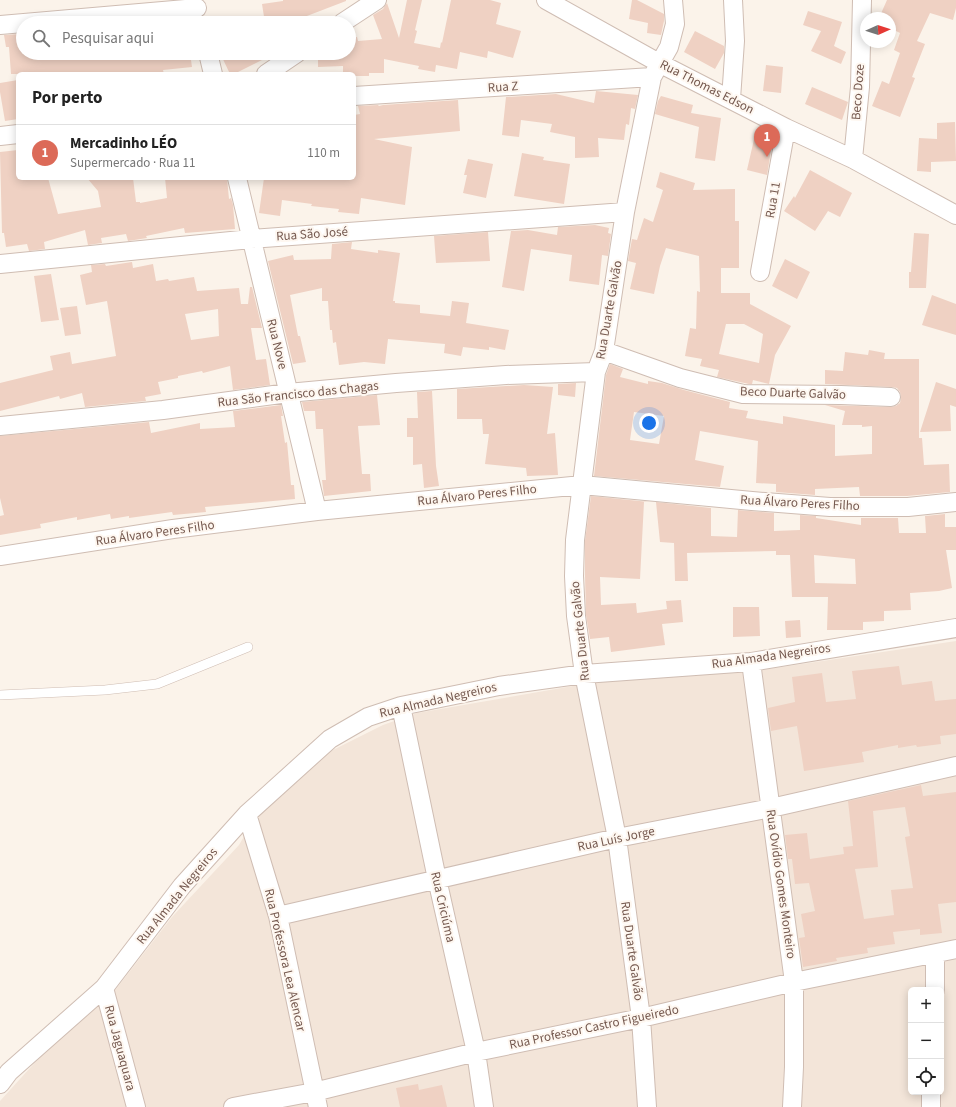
<!DOCTYPE html>
<html lang="pt">
<meta charset="utf-8">
<style>
:root{--surface:#fff;--page:#f2f2f2;--text:#222;--muted:#767676;--line:#e0e0e0;--accent:#dc6a58}
body{margin:0;font-family:"Source Sans 3",sans-serif;background:var(--page);color:var(--text)}
.controls{position:absolute;right:12px;bottom:12px;display:grid;overflow:hidden;border-radius:6px;box-shadow:0 2px 10px #0003}
.controls button{width:36px;height:36px;display:grid;place-items:center;padding:0;border:0;border-bottom:1px solid var(--line);background:var(--surface);color:var(--text);font:20px sans-serif}
.compass{position:absolute;left:860px;top:12px;width:36px;height:36px;border-radius:50%;background:var(--surface);box-shadow:0 2px 10px #0003;rotate:87deg}
.you{position:absolute;left:649px;top:423px;width:14px;height:14px;margin:-10px;border:3px solid #fff;border-radius:50%;background:#1a73e8;box-shadow:0 0 0 6px #1a73e833}
.badge{display:grid;place-items:center;width:26px;height:26px;border-radius:50%;background:var(--accent);color:#fff;font-size:13px;font-weight:700}
.pin{position:absolute;translate:-50% -33px;filter:drop-shadow(0 1px 2px #0008)}
.pin::after{content:'';position:absolute;top:21px;width:14px;height:12px;background:inherit;clip-path:polygon(0 0,100% 0,50% 100%)}
.list{margin:0;padding:0;list-style:none}
h2{display:flex;justify-content:space-between;align-items:center;height:52px;margin:0;padding:0 16px;font-size:17px}
h2 small{font-size:13px;font-weight:400;color:var(--muted)}
.list li{display:grid;grid-template-columns:26px 1fr auto;gap:12px;align-items:center;box-sizing:border-box;height:56px;padding:0 16px;border-top:1px solid var(--line)}
.list b{display:block;font-size:15px;white-space:nowrap}
.list p{margin:0;font-size:13px;white-space:nowrap;color:var(--muted)}
.list em{font-size:13px;font-style:normal;color:var(--muted)}
.icon{flex:none;width:22px;height:22px;fill:none;stroke:currentColor;stroke-width:2;stroke-linecap:round;stroke-linejoin:round}
.map{position:relative;flex:none;width:956px;height:1107px;overflow:hidden}
.search{position:absolute;background:var(--surface);box-shadow:0 2px 10px #0003;left:16px;top:16px;width:340px;height:44px;display:flex;align-items:center;gap:10px;box-sizing:border-box;padding:0 14px;border-radius:22px;color:var(--muted);font-size:15px}
.panel{position:absolute;background:var(--surface);box-shadow:0 2px 10px #0003;left:16px;top:72px;width:340px;height:108px;border-radius:6px}
.map>svg:first-child{display:block}
.residential{fill:#f3e5d9;fill-rule:evenodd}
.building{fill:#efd1c3;fill-rule:evenodd}
.lines{fill:none;stroke-linecap:round;stroke-linejoin:round}
.lane-casing{stroke:#cfbdb3;stroke-width:10}
.street-casing{stroke:#cfbdb3;stroke-width:20}
.lane{stroke:#fff;stroke-width:9}
.street{stroke:#fff;stroke-width:18}
.labels{text-anchor:middle;dominant-baseline:central;stroke-width:4;stroke-linejoin:round;paint-order:stroke}
.street-label{font-size:13px;fill:#75594f;stroke:#fef7f0}
</style>
<div class="map">
<svg width="956" height="1107" viewBox="0 0 956 1107">
<rect width="100%" height="100%" fill="#fbf3ea"/>
<path class="residential" d="M956,641V1107H0V1101L40,1057L116,989L172,917L239,845L256,816L319,757L383,725L417,713L596,682L762,670ZM911,990H941V1092H911Z"/>
<path class="building" d="M283,0H346V1L299,19V23H265L262,4L283,1Z
M407,0H422L415,30L417,31L414,43L440,48L441,42L442,43L451,0H490L501,3L496,24L521,31L513,58L488,51L487,58L460,52L457,69L436,65L435,72L418,69L419,66L384,59V73H369V76H354V74H343V66L318,67V53H349V41H354V37H357L358,41L382,39L373,15L383,9L387,3L399,38Z
M632,0H637L664,14V21L661,35L647,33L648,23L629,19Z
M887,0H956V8L953,20L930,13L917,41L925,44L912,77L915,78L900,117L872,106L882,81L889,84L900,53L894,50L900,33L890,28V18H879Z
M808,11L842,22L834,46L846,52L841,64L811,51L821,31L803,25Z
M695,31L724,46V53L715,69L684,52Z
M21,34L23,44V53H190L192,67L163,70L164,74H11L9,47H6L4,35Z
M220,53H276L234,74H230Z
M766,65L783,67L781,93L763,91Z
M18,80V119L5,121L0,92V83Z
M812,87L848,102L842,120L805,104Z
M596,91L638,95L635,109L631,108L629,125L626,124L624,140L598,138L599,157L575,158V137L550,132L552,124L521,120L519,137L502,135L506,97L556,94L594,103Z
M661,96L693,105L691,113L721,118L715,161L695,158L699,127L655,114L658,101Z
M458,100L460,131L374,139L412,147L405,205L361,198L359,214L338,212L339,209L311,206L312,204L282,200L280,216L259,213L264,178H354V115L360,114L358,106L378,105L379,106L383,105Z
M955,122L956,161L931,162V172L917,171L919,138L937,139V123Z
M755,135L773,139L767,175L747,170Z
M18,150V178H48L58,214L101,207L98,191L87,178H133L136,202H140V203L167,198L165,178H227L229,199L231,198L233,205L235,229L185,233L184,228L146,236L147,238L128,241L126,234L101,238L102,243L88,245L85,230L44,242L45,249L29,251L27,244L6,247L4,233H2L0,152Z
M522,153L544,157L543,160L570,164L564,204L514,196Z
M468,159L493,164L486,198L463,193L467,175H464Z
M810,170L852,193L840,217L828,211L815,231L784,211L794,196L795,198Z
M660,172L695,183L693,190L735,189V221H739V268H721V293H750V304L791,326L775,355L769,384L753,380L752,384H749L717,377L719,370L700,366L702,359L685,356L690,328L696,329L697,291L700,292L699,256L666,248L660,266L654,294L630,289L636,263L628,261L632,239L637,240L644,218L653,222L663,190L656,187ZM726,324H744L763,334L759,363L719,354Z
M595,225L609,228L608,233L611,234L608,256L602,255L599,285L569,281L572,255L531,249L524,291L502,287L511,231L528,230L557,235L558,227Z
M488,232L490,261L436,263L434,236Z
M914,233L929,234L926,288H909V272H911Z
M352,242L351,249L378,253V250L400,253L393,301H395V303L420,305V313L450,316L452,301L469,303L466,323L509,330L505,350L489,347V350L463,347L461,356L444,353L445,344L388,339L385,364L364,362L339,365L336,342L333,343L332,330H330L328,301H322V288L290,295L298,336H300L306,362L293,364L268,261L293,255L294,260L331,259L332,244Z
M785,259L810,272L797,299L772,286Z
M132,262L133,268L153,264L156,281L168,279L169,281L194,277L197,291L239,288L241,304H248L250,287H252L262,328H251L256,360L266,359L270,385L233,390L230,366L203,373L202,371L178,376V378L158,382L161,394L145,397L146,401L85,407L82,393L60,399L59,396L0,411V383L53,370L50,356L70,352L72,364L116,356L107,301L86,305L80,275L92,272L91,265L105,264L106,266ZM218,309L219,336L191,340L185,314Z
M51,274L59,320L41,322L34,276Z
M932,295L956,304V335L922,325Z
M77,306L81,334L65,336L60,308Z
M869,350L885,353L884,359H919V438H922L924,465L949,464L950,492L907,496H860L859,487L815,489V495L776,492V484L756,483L758,441L700,431L695,460L724,466L720,487L594,476L606,375L610,364L623,369L620,377L648,384V381L662,383L684,390L730,402L729,408L748,411L746,418L783,424V416L835,425V456L872,454V426L862,427V425H842L845,411L825,405L891,407L896,406L900,403L901,398L900,392L897,388L892,387L825,384V370L843,371L845,352L868,355ZM634,412L664,416L659,444L630,440Z
M936,382L956,389V407L950,405L951,431L920,432Z
M576,383L575,397L558,395V384Z
M524,385L553,387L547,434L555,433L558,475L527,476L526,468L485,464L489,434H483L482,419H457V389Z
M432,391L436,466L439,486L424,488L422,464L413,465V437H407V418H418L417,392Z
M377,395L380,425L358,426L362,474H370L371,491L324,496L322,480H326L323,429H316L315,411H304L302,402Z
M281,405L283,416H281L285,443L287,442L291,485H294L295,499L205,507L206,512L173,515L172,512L129,518V516L111,519L110,514L77,520V517L40,524L41,528L0,535V516L4,515L0,498V436L149,422L151,433L200,423V429L235,427L233,411Z
M591,496L649,502H644L640,579L600,577L601,605L636,603L637,613L667,609L666,601L681,600L683,622L662,624L665,645L611,652L609,637L590,639L586,615L585,576V541Z
M656,502L711,508V536L737,537L738,510L774,513V531L800,530V515L816,516V518L861,525V518H898L899,533H926L925,516L945,514V527H956V550H946L952,588L939,591L910,593L911,610L884,611V621L863,622V630H827L828,597H792L790,555H776V551L687,553L688,581H675L674,543L660,542ZM814,555L855,559L856,584L815,583Z
M733,607H759L760,636L733,637Z
M800,620L801,637L786,638L785,621Z
M899,666L902,685L932,681L935,701L956,699V734L940,736L941,744L917,747L916,745L898,748V745L862,752L864,762L804,771L797,726L771,731L768,708L795,702L792,677L822,673L826,702L856,699L852,671Z
M921,785L923,796L956,792V902L938,904L942,933L920,935V929L893,932L895,944L867,948L868,953L836,958L837,961L803,967L799,938L805,937L801,914L815,911L809,883L795,884L792,859H788L785,835L807,833L810,859L844,854L843,847L853,846L848,801ZM905,807L910,836L905,837L913,888L891,890L894,915L864,919L855,869L878,867L873,811Z
M418,1084L419,1090L442,1085L447,1107H400L396,1088Z"/>
<g class="lines">
<g class="lane-casing">
<path id="lane" d="M0,695L105,690L157,684L248,647"/>
</g>
<g class="street-casing">
<path id="street" d="M546,0L659,63L786,128L853,159L956,215
M342,23L377,0
M0,25L197,8
M208,53L213,74
M266,74L297,53
M354,96L652,77
M731,99L735,41L733,0
M0,136L18,134
M853,159L860,87L862,0
M237,178L317,511
M0,264L251,239L625,212
M760,272L786,128
M604,351L680,378L743,394L841,395L891,397
M0,426L163,410L288,393L396,383L506,375L596,372
M0,556L173,529L317,511L582,485L752,501L830,507H908L956,502
M751,662L794,982V1067L792,1107
M401,706L437,879L476,1052L484,1107
M247,814L278,916L318,1107
M278,916L617,838L771,808L956,766
M935,954V990
M104,988L136,1107
M0,1084L9,1072L104,988L182,886L247,814L330,739L368,717L401,706L499,686L584,674L751,662L956,628
M233,1107L314,1092L476,1052L641,1018L794,982L956,949
M647,1107L641,1018L617,838L584,674L576,616L574,576L575,540L596,372L604,351L625,212L652,77L669,47L675,24L673,0
M931,1107V1092"/>
</g>
<use href="#lane" class="lane"/>
<use href="#street" class="street"/>
</g>
<g class="labels">
<g class="street-label">
<text transform="translate(503 87) rotate(-4)">Rua Z</text>
<text transform="translate(707 87) rotate(27)">Rua Thomas Edson</text>
<text transform="translate(858 92) rotate(-86)">Beco Doze</text>
<text transform="translate(773 200) rotate(-80)">Rua 11</text>
<text transform="translate(312 234) rotate(-4)">Rua São José</text>
<text transform="translate(609 310) rotate(-80)">Rua Duarte Galvão</text>
<text transform="translate(277 344) rotate(76)">Rua Nove</text>
<text transform="translate(793 393) rotate(2)">Beco Duarte Galvão</text>
<text transform="translate(298 394) rotate(-6)">Rua São Francisco das Chagas</text>
<text transform="translate(477 495) rotate(-6)">Rua Álvaro Peres Filho</text>
<text transform="translate(800 503) rotate(3)">Rua Álvaro Peres Filho</text>
<text transform="translate(155 533) rotate(-8)">Rua Álvaro Peres Filho</text>
<text transform="translate(580 631) rotate(-96)">Rua Duarte Galvão</text>
<text transform="translate(771 656) rotate(-8)">Rua Almada Negreiros</text>
<text transform="translate(438 700) rotate(-13)">Rua Almada Negreiros</text>
<text transform="translate(616 839) rotate(-12)">Rua Luís Jorge</text>
<text transform="translate(781 884) rotate(82)">Rua Ovídio Gomes Monteiro</text>
<text transform="translate(177 896) rotate(-51)">Rua Almada Negreiros</text>
<text transform="translate(443 907) rotate(77)">Rua Criciúma</text>
<text transform="translate(632 951) rotate(82)">Rua Duarte Galvão</text>
<text transform="translate(285 960) rotate(77)">Rua Professora Lea Alencar</text>
<text transform="translate(594 1027) rotate(-12)">Rua Professor Castro Figueiredo</text>
<text transform="translate(120 1048) rotate(75)">Rua Jaguaquara</text>
</g>
</g>
</svg>
<div class="controls">
<button>+</button>
<button>−</button>
<button><svg class="icon" aria-label="locate" viewBox="0 0 24 24"><circle cx="12" cy="12" r="6"/><path d="M12 2v4M12 18v4M2 12h4M18 12h4"/></svg></button>
</div>
<svg class="compass" viewBox="-18 -18 36 36"><path d="M0-13l5 13h-10z" fill="#e53935"/><path d="M0 13l5-13h-10z" fill="#767676"/></svg>
<div class="you"></div>
<div class="pin badge" style="left:767px;top:157px">1</div>
<div class="search"><svg class="icon" aria-label="search" viewBox="0 0 24 24"><circle cx="10" cy="10" r="6"/><path d="M15 15l6 6"/></svg>Pesquisar aqui</div>
<section class="panel">
<h2>Por perto<small></small></h2>
<ul class="list">
<li><span class="badge">1</span><div><b>Mercadinho LÉO</b><p>Supermercado · Rua 11</p></div><em>110 m</em></li>
</ul>
</section>
</div>
